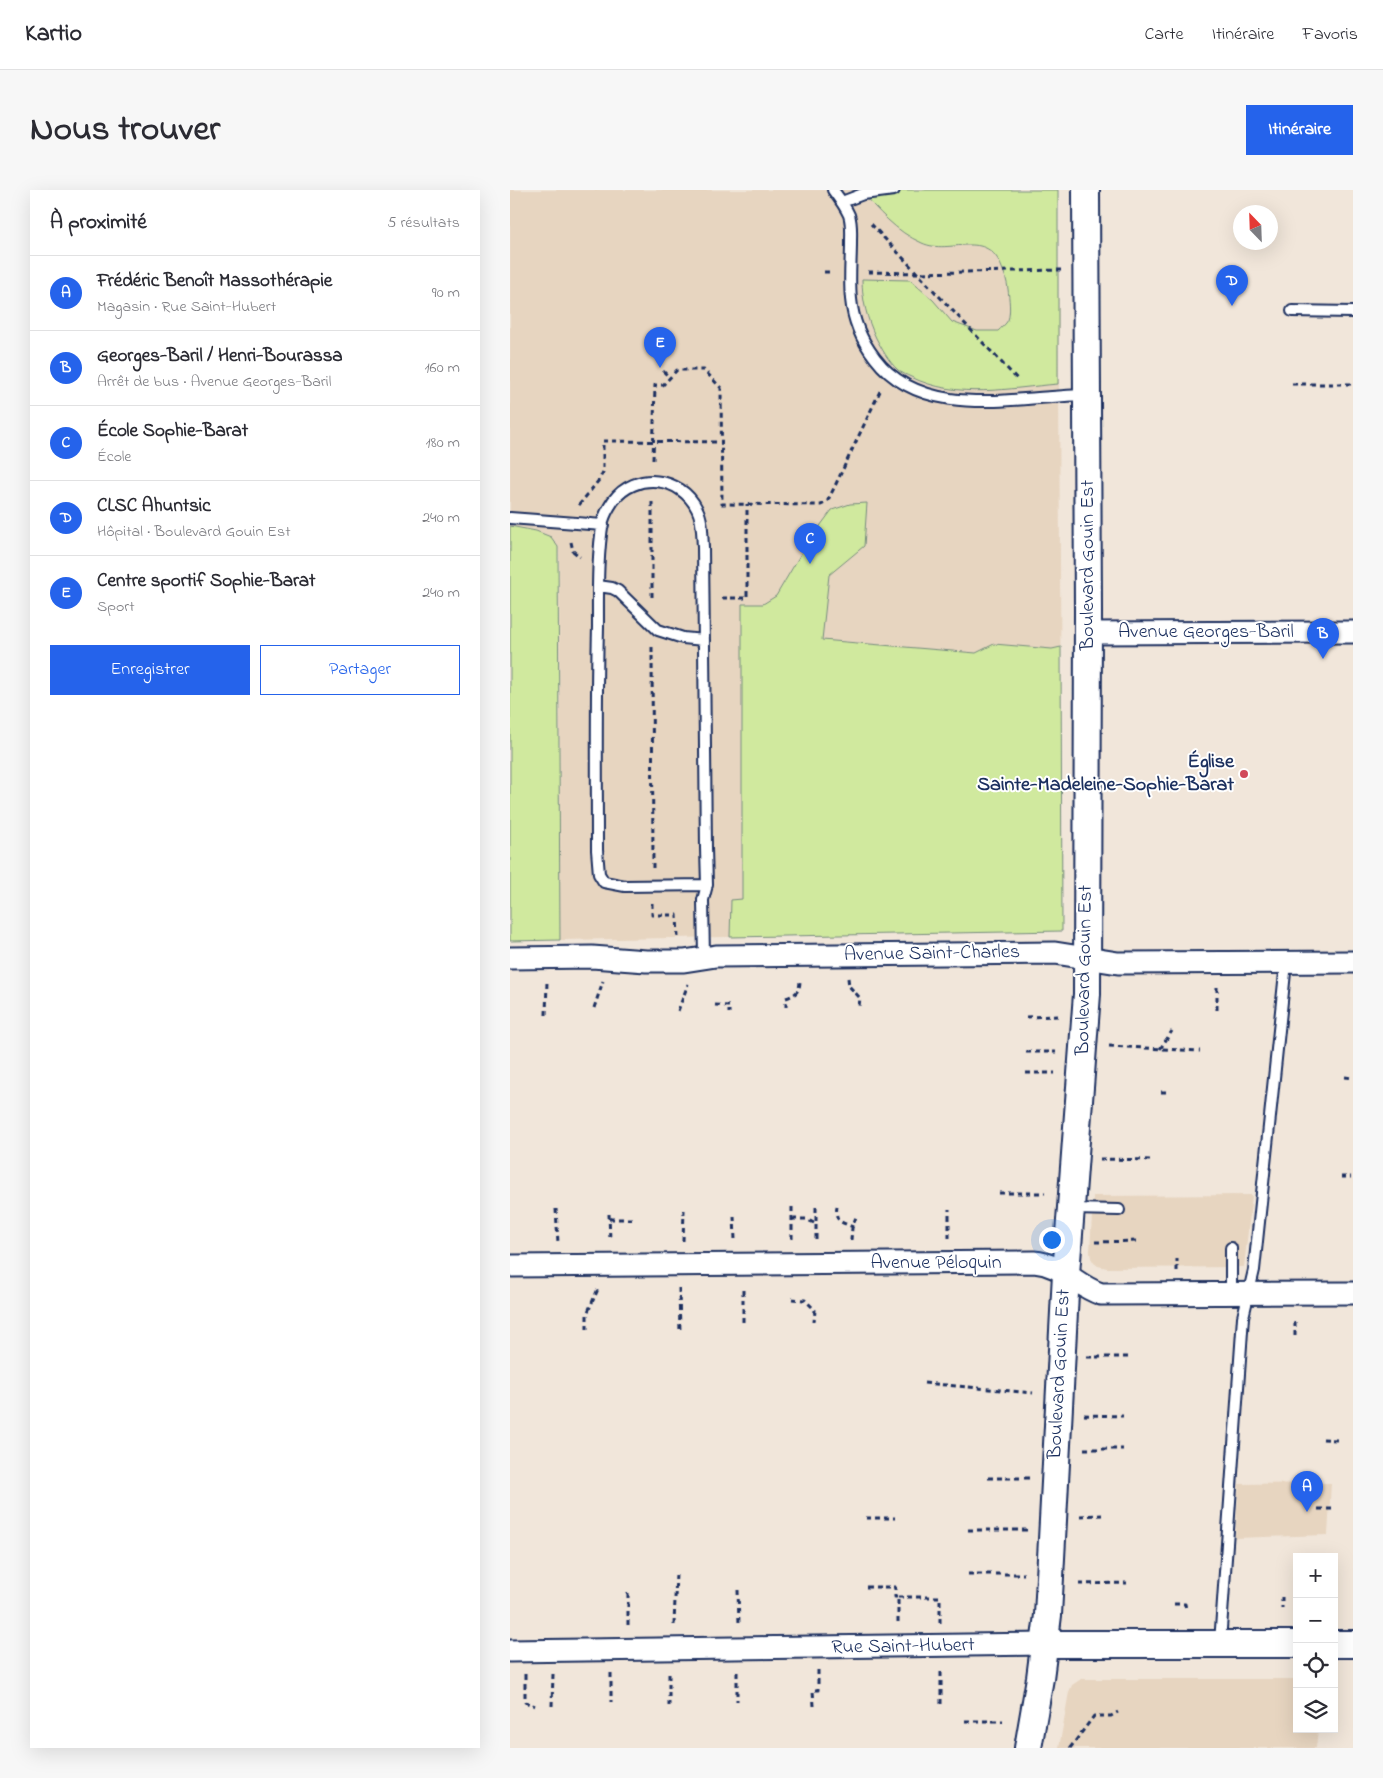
<!DOCTYPE html>
<html lang="fr">
<meta charset="utf-8">
<style>
:root{--surface:#fff;--page:#f7f7f7;--text:#2b2b33;--muted:#7c7c81;--line:#e1e1e2;--accent:#2563eb}
body{margin:0;font-family:"Indie Flower",sans-serif;background:var(--page);color:var(--text)}
.controls{position:absolute;right:15px;bottom:15px;display:grid;overflow:hidden;border-radius:0px;box-shadow:0 5px 20px #0002}
.controls button{width:45px;height:45px;display:grid;place-items:center;padding:0;border:0;border-bottom:1px solid var(--line);background:var(--surface);color:var(--text);font:25px sans-serif}
.compass{position:absolute;left:723px;top:15px;width:45px;height:45px;border-radius:50%;background:var(--surface);box-shadow:0 5px 20px #0002;rotate:337deg}
.you{position:absolute;left:541px;top:1049px;width:18px;height:18px;margin:-12px;border:4px solid #fff;border-radius:50%;background:#1a73e8;box-shadow:0 0 0 8px #1a73e833}
.badge{display:grid;place-items:center;width:32px;height:32px;border-radius:50%;background:var(--accent);color:#fff;font-size:16px;font-weight:700}
.pin{position:absolute;translate:-50% -41px;filter:drop-shadow(0 1px 2px #0008)}
.pin::after{content:'';position:absolute;top:26px;width:18px;height:15px;background:inherit;clip-path:polygon(0 0,100% 0,50% 100%)}
.list{margin:0;padding:0;list-style:none}
h2{display:flex;justify-content:space-between;align-items:center;height:65px;margin:0;padding:0 20px;font-size:21px}
h2 small{font-size:16px;font-weight:400;color:var(--muted)}
.list li{display:grid;grid-template-columns:32px 1fr auto;gap:15px;align-items:center;box-sizing:border-box;height:75px;padding:0 20px;border-top:1px solid var(--line)}
.list b{display:block;font-size:19px;white-space:nowrap}
.list p{margin:0;font-size:16px;white-space:nowrap;color:var(--muted)}
.list em{font-size:16px;font-style:normal;color:var(--muted)}
.actions{display:flex;gap:10px;padding:15px 20px}
.actions a{flex:1;padding:11px 0;border:1px solid var(--accent);border-radius:0px;text-align:center;font-size:18px;color:var(--accent)}
.actions .main{background:var(--accent);color:#fff}
.icon{flex:none;width:28px;height:28px;fill:none;stroke:currentColor;stroke-width:2;stroke-linecap:round;stroke-linejoin:round}
.map{position:relative;flex:none;width:843px;height:1558px;overflow:hidden;border-radius:0px}
header{display:flex;align-items:center;gap:30px;box-sizing:border-box;height:70px;padding:0 25px;background:var(--surface);border-bottom:1px solid var(--line)}
header strong{font-size:24px}
nav{display:flex;gap:28px;margin-inline-start:auto;font-size:18px}
.intro{display:flex;align-items:center;justify-content:space-between;box-sizing:border-box;height:120px;padding:0 30px}
h1{margin:0;font-size:35px}
.button{padding:12px 22px;border-radius:0px;background:var(--accent);color:#fff;font-size:18px;font-weight:700}
main{display:flex;gap:30px;padding:0 30px}
aside{flex:1;background:var(--surface);border-radius:0px;box-shadow:0 5px 20px #0002}
.map>svg:first-child{display:block}
.built{fill:#e7d5c0}
.green{fill:#d0e99e;stroke:#768c7e}
.lines{fill:none;stroke-linecap:round;stroke-linejoin:round}
.service-casing{stroke:#1b2f5e;stroke-width:14}
.minor-casing{stroke:#1b2f5e;stroke-width:25}
.tertiary-casing{stroke:#1b2f5e;stroke-width:30}
.path{stroke:#1b2f5e;stroke-width:3;stroke-dasharray:5 4;stroke-linecap:butt}
.service{stroke:#fff;stroke-width:10}
.minor{stroke:#fff;stroke-width:21}
.tertiary{stroke:#fff;stroke-width:26}
.poi-dot{fill:#d1495b;stroke:#fff;stroke-width:2}
.labels{text-anchor:middle;dominant-baseline:central;stroke-width:4;stroke-linejoin:round;paint-order:stroke}
.street-label{font-size:20px;fill:#1b2f5e;stroke:#fff}
.poi-label{font-size:20px;font-weight:bold;fill:#1b2f5e;stroke:#fff;text-anchor:end}
</style>
<header>
<strong>Kartio</strong>
<nav><a>Carte</a><a>Itinéraire</a><a>Favoris</a></nav>
</header>
<div class="intro"><h1>Nous trouver</h1><a class="button">Itinéraire</a></div>
<main>
<aside>
<h2>À proximité<small>5 résultats</small></h2>
<ul class="list">
<li><span class="badge">A</span><div><b>Frédéric Benoît Massothérapie</b><p>Magasin · Rue Saint-Hubert</p></div><em>90 m</em></li>
<li><span class="badge">B</span><div><b>Georges-Baril / Henri-Bourassa</b><p>Arrêt de bus · Avenue Georges-Baril</p></div><em>160 m</em></li>
<li><span class="badge">C</span><div><b>École Sophie-Barat</b><p>École</p></div><em>180 m</em></li>
<li><span class="badge">D</span><div><b>CLSC Ahuntsic</b><p>Hôpital · Boulevard Gouin Est</p></div><em>240 m</em></li>
<li><span class="badge">E</span><div><b>Centre sportif Sophie-Barat</b><p>Sport</p></div><em>240 m</em></li>
</ul>
<div class="actions"><a class="main">Enregistrer</a><a>Partager</a></div>
</aside>
<div class="map">
<svg width="843" height="1558" viewBox="0 0 843 1558">
<rect width="100%" height="100%" fill="#f1e6da"/>
<filter id="ink" filterUnits="userSpaceOnUse"><feTurbulence type="fractalNoise" baseFrequency=".02" numOctaves="2"/><feDisplacementMap in="SourceGraphic" scale="10" xChannelSelector="R" yChannelSelector="G"/><feConvolveMatrix kernelMatrix="1 2 1 2 8 2 1 2 1" color-interpolation-filters="sRGB"/></filter>
<g filter="url(#ink)">
<path class="built" d="M0,0H548L552,741L50,750L49,367L48,357L26,341L0,336Z
M742,1005L734,1077L597,1078L588,1076L584,1073L581,1068L580,1062L583,1006Z
M821,1293L818,1345L725,1348L729,1294Z
M571,1489H787V1539H808L806,1558H549L559,1502L562,1495Z"/>
<path class="green" d="M349,0H548V194C499,198 448,210 401,187C397,185 391,183 388,180C378,171 372,159 366,148C357,129 352,110 352,89L400,90L423,110L442,132L467,141H488C491,138 496,134 498,130C501,122 499,108 498,99C497,91 495,85 492,78C477,37 440,66 412,53C386,42 368,20 349,0Z
M357,313L354,356L319,385L312,450L466,463L484,454L542,459L551,457L552,741L220,747L221,710L232,709V414H253L266,406L296,355L322,320L340,314Z
M0,336L26,341L41,347L48,357L50,750L0,751Z"/>
<g class="lines">
<g class="service-casing">
<path id="service" d="M323,0C329,8 335,16 339,25C342,34 341,43 341,52C341,71 339,90 341,109C343,131 352,151 365,168C413,232 509,206 576,205
M332,12L353,4L384,0
M782,121L843,122
M0,328L93,335
M88,396L102,398L108,401L148,440L173,448L194,450
M194,767L193,710L197,695L196,658L193,357C192,345 193,330 187,319C171,286 125,281 103,311C99,317 95,324 93,331C87,366 88,402 88,437C86,511 87,586 87,660L89,684L94,692L115,696L197,695
M561,1019L609,1020
M721,1058V1103
M710,1453L733,1127L744,1080L776,773"/>
</g>
<g class="minor-casing">
<path id="minor" d="M578,443L843,442
M0,768L82,767L136,771H174L206,766L545,763L608,773L843,772
M0,1076L524,1072C552,1074 566,1096 591,1104L843,1103
M0,1461L535,1454"/>
</g>
<g class="tertiary-casing">
<path id="tertiary" d="M535,1454H787
M824,1454H843
M518,1558L530,1488L538,1425L556,1084L577,804L578,421L576,0"/>
</g>
<path class="path" d="M361,34L509,191
M314,82H321
M358,82L407,83L551,80
M153,181L160,188
M782,194H843
M143,270L145,195H153L167,180H194L211,198L212,314L311,315L317,312L324,298L371,199
M142,312V409
M69,315L89,290L93,282V251L212,252
M61,352L63,361L70,367
M212,408H237V314
M142,457L143,678
M142,713V725H167L168,748
M338,788L339,796L350,808L349,816
M707,797V823
M205,815L219,816V823
M276,817V808C287,804 290,801 290,789
M84,818L93,791
M168,821L178,794
M36,825L37,791
M516,827L550,826
M599,856L690,861
M650,859L662,841
M516,862H546
M516,883H545
M835,887L843,888
M651,902H659
M590,969L642,970
M831,987H841
M489,1003H535
M327,1016C325,1032 329,1031 343,1037
M282,1017V1051
M46,1019L48,1053
M99,1024L100,1051
M224,1026L225,1050
M99,1029H124
M282,1029H296L306,1034
M439,1048V1019
M306,1049V1017
M341,1050L342,1038L347,1024
M173,1051L174,1020
M585,1052L630,1051
M667,1081V1069
M169,1098L170,1143
M282,1109L295,1110L305,1120L304,1132
M233,1132V1098
M77,1139V1124L88,1099
M785,1146V1128
M577,1167H621
M414,1193L523,1203
M574,1225L613,1226
M813,1249L827,1250
M574,1259H613
M478,1288H520
M808,1319H823
M570,1326L592,1325
M356,1328H385
M458,1340H517
M458,1384H514
M569,1394L617,1393
M356,1397H385V1407H388V1432
M228,1400L229,1434
M118,1403V1437
M388,1407H430V1433
M772,1407V1418
M664,1414H675L676,1419
M164,1435L166,1383
M227,1482V1511
M101,1483V1512
M15,1484V1512L25,1516
M431,1514V1480
M42,1516L43,1484
M159,1516V1483
M304,1516L303,1500H308V1480
M455,1531H493
M560,1558L584,1526H601L608,1522"/>
<use href="#service" class="service"/>
<use href="#minor" class="minor"/>
<use href="#tertiary" class="tertiary"/>
</g>
</g>
<circle class="poi-dot" cx="734" cy="584" r="5"/>
<g class="labels">
<g class="street-label">
<text transform="translate(578 375) rotate(-90)">Boulevard Gouin Est</text>
<text x="696" y="442">Avenue Georges-Baril</text>
<text transform="translate(422 764) rotate(-1)">Avenue Saint-Charles</text>
<text transform="translate(575 780) rotate(-89)">Boulevard Gouin Est</text>
<text x="426" y="1073">Avenue Péloquin</text>
<text transform="translate(550 1184) rotate(-87)">Boulevard Gouin Est</text>
<text transform="translate(393 1457) rotate(-1)">Rue Saint-Hubert</text>
</g>
<g class="poi-label">
<text x="724" y="572">Église<tspan x="724" dy="23">Sainte-Madeleine-Sophie-Barat</tspan></text>
</g>
</g>
</svg>
<div class="controls">
<button>+</button>
<button>−</button>
<button><svg class="icon" aria-label="locate" viewBox="0 0 24 24"><circle cx="12" cy="12" r="6"/><path d="M12 2v4M12 18v4M2 12h4M18 12h4"/></svg></button>
<button><svg class="icon" aria-label="layers" viewBox="0 0 24 24"><path d="M12 4l9 5-9 5-9-5zM3 14l9 5 9-5"/></svg></button>
</div>
<svg class="compass" viewBox="-18 -18 36 36"><path d="M0-13l5 13h-10z" fill="#e53935"/><path d="M0 13l5-13h-10z" fill="#7c7c81"/></svg>
<div class="you"></div>
<div class="pin badge" style="left:797px;top:1322px">A</div>
<div class="pin badge" style="left:813px;top:469px">B</div>
<div class="pin badge" style="left:300px;top:374px">C</div>
<div class="pin badge" style="left:722px;top:116px">D</div>
<div class="pin badge" style="left:150px;top:178px">E</div>
</div>
</main>
